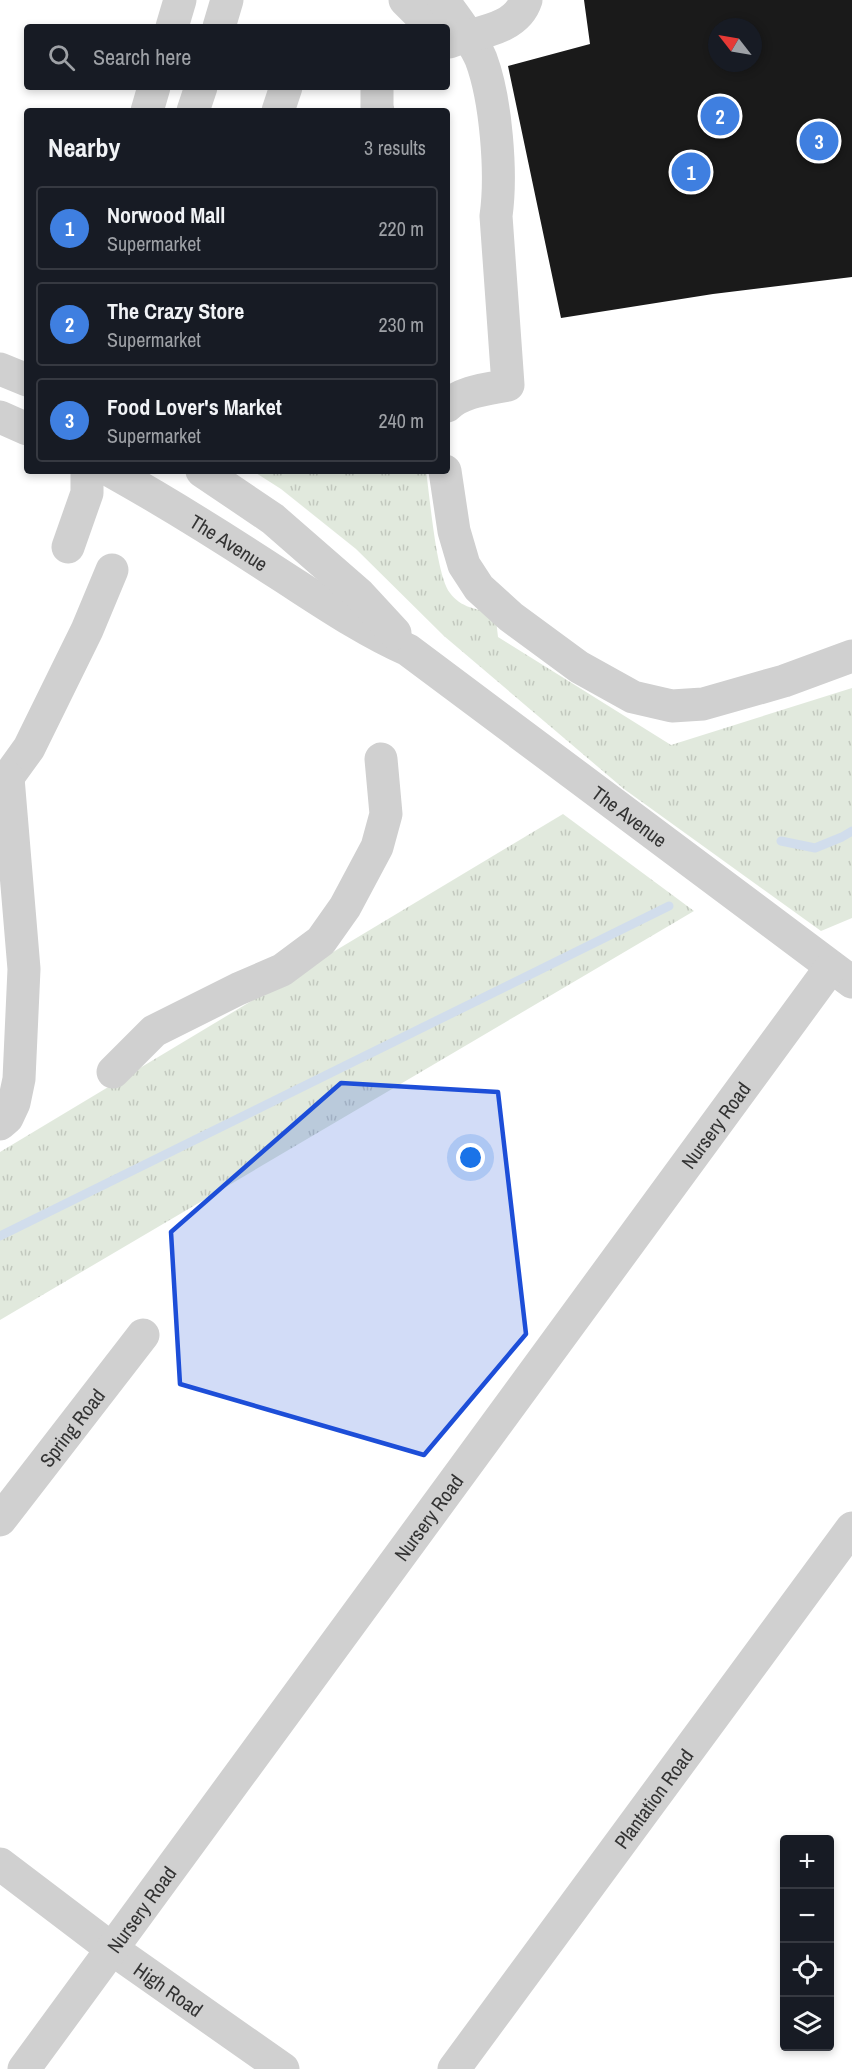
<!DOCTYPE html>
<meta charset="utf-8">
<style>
:root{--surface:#171b24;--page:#242831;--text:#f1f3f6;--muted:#9ea1a6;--line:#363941;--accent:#ea580c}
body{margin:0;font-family:"Archivo Narrow",sans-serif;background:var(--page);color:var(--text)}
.controls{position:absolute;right:18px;bottom:18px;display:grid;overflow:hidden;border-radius:6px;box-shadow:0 3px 9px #0003}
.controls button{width:54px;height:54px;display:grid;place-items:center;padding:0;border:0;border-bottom:2px solid var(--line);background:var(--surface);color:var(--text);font:30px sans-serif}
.compass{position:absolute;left:708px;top:18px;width:54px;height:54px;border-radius:50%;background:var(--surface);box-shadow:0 3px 9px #0003;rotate:301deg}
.you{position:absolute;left:471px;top:1158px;width:21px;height:21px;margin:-15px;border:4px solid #fff;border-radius:50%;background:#1a73e8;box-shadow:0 0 0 9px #1a73e833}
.badge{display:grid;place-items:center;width:39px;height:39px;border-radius:50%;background:var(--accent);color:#fff;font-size:20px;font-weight:700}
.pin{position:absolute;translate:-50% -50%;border:3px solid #fff;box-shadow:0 2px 6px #0006}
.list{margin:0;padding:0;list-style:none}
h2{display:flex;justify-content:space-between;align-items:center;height:78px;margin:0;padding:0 24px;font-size:26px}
h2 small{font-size:20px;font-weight:400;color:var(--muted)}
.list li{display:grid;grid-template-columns:39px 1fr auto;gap:18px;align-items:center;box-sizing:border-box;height:84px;margin:0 12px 12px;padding:0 12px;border:2px solid var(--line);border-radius:6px}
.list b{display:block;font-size:22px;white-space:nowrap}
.list p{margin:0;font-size:20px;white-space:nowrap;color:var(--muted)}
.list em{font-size:20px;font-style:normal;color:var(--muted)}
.icon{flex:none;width:33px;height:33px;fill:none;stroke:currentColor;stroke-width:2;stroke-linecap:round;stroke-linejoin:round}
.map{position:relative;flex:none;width:852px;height:2069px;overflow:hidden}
.search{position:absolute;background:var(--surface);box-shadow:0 3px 9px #0003;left:24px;top:24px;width:426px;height:66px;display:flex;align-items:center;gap:15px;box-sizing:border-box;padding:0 21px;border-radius:6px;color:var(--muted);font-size:22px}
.panel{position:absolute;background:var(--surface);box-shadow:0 3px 9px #0003;left:24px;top:108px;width:426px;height:366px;border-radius:6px}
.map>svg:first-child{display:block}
.grass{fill:url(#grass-tufts)}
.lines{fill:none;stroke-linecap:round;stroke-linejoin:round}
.stream{stroke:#d1ddec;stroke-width:9}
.building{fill:#1a1a1a;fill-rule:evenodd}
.minor{stroke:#d0d0d0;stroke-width:33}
.marked{fill:#1d4ed8;fill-opacity:0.2;stroke:#1d4ed8;stroke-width:4.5;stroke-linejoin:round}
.labels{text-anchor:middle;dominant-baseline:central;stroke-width:6;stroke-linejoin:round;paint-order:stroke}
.street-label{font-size:20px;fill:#333;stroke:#fff}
</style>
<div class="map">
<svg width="852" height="2069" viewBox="0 0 852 2069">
<defs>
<pattern id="grass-tufts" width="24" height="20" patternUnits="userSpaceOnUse" patternTransform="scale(1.5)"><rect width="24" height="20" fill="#e1e9dd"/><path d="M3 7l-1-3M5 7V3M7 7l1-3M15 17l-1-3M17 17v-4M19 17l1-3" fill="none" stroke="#c2c8be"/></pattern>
</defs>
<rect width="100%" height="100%" fill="#fff"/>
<path class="grass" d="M253,471H426C430,497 436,575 450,593C460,607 478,611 495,611L498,637L671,745L852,688V918L821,931L624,789L444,636L356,549L281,489Z
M563,814L694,911L0,1320V1152Z"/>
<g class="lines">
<path class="stream" d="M781,841L815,848L842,837L852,831
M0,1236L669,906"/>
</g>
<path class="building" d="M584,0H852V277L713,294L561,318L508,66L590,44ZM717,27H753V63H717Z"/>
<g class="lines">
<g class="minor">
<path d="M405,0L432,27"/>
<path d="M443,0C456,19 472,38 481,59C496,99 502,173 496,216L508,385C488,389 462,391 447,406"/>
<path d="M172,27L180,0"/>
<path d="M219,27L227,0"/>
<path d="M449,42C475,32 516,31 526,0"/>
<path d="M377,87V107L378,111"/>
<path d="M147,111L154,87"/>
<path d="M193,111L201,87"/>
<path d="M278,111L286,87"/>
<path d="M0,369L27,380"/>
<path d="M0,417L27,429"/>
<path id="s1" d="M111,471C168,503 224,538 279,574C321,601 363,630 408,650L852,982"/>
<path d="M202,471L273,519L359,594L395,633"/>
<path d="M445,471L454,531L464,565L479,588L511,617L579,667L633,697L672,706L703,704L784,681L852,656"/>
<path d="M68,547L87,493V471"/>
<path d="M0,788L29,748L87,630L112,570"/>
<path d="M113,1072L154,1031L238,989L282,970L321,941L345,907L377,847L386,814L381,759"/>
<path d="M0,1124L7,1118L14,1103L19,1079L24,969L8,778"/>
<path id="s2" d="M0,1520L143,1335"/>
<path id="s3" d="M0,1864L112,1949L283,2069"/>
<path id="s4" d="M24,2069L831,967"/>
<path id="s5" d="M454,2069L852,1528"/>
</g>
</g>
<path class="marked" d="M341,1083L498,1092L526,1334L424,1455L180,1384L171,1232Z"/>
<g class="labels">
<g class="street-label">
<text stroke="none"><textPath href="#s1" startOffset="138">The Avenue</textPath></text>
<text stroke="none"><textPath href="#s1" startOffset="624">The Avenue</textPath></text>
<text stroke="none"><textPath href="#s4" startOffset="1170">Nursery Road</textPath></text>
<text stroke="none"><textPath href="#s2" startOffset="117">Spring Road</textPath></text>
<text stroke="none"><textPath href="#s4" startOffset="684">Nursery Road</textPath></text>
<text stroke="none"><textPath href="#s5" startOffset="336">Plantation Road</textPath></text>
<text stroke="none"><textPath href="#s4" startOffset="198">Nursery Road</textPath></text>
<text stroke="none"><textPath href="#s3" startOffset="210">High Road</textPath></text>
</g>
</g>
</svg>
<div class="controls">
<button>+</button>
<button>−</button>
<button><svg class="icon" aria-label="locate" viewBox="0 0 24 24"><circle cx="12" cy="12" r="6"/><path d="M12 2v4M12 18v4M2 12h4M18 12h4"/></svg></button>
<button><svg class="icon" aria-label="layers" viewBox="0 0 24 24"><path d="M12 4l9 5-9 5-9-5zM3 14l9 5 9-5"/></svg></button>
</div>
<svg class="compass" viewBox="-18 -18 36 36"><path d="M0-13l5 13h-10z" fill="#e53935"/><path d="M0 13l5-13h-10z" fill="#9ea1a6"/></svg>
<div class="you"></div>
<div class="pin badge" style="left:691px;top:172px;background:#3f7fe0">1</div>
<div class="pin badge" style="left:720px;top:116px;background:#3f7fe0">2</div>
<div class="pin badge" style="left:819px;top:141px;background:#3f7fe0">3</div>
<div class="search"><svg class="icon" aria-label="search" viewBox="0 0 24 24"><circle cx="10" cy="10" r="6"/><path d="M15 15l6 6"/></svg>Search here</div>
<section class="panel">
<h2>Nearby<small>3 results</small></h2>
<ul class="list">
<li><span class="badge" style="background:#3f7fe0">1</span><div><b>Norwood Mall</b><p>Supermarket</p></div><em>220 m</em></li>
<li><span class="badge" style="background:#3f7fe0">2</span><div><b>The Crazy Store</b><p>Supermarket</p></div><em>230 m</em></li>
<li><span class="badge" style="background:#3f7fe0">3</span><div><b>Food Lover's Market</b><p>Supermarket</p></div><em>240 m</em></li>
</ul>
</section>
</div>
